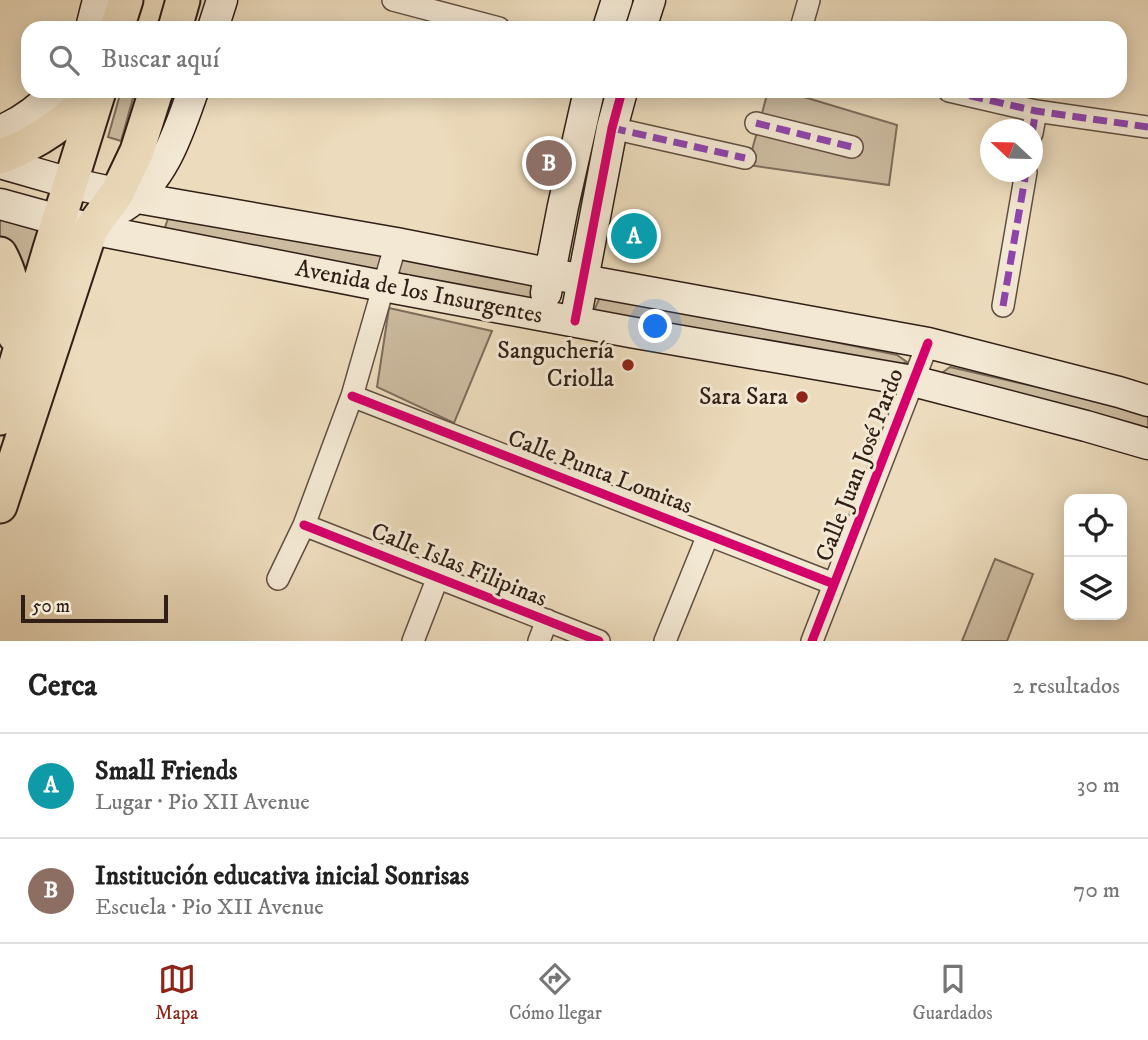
<!DOCTYPE html>
<html lang="es">
<meta charset="utf-8">
<style>
:root{--surface:#fff;--page:#f6f6f6;--text:#222;--muted:#767676;--line:#e0e0e0;--accent:#8f2418}
body{margin:0;font-family:"IM FELL DW Pica",serif;background:var(--page);color:var(--text)}
.controls{position:absolute;right:21px;bottom:21px;display:grid;overflow:hidden;border-radius:14px;box-shadow:0 4px 18px #0003}
.controls button{width:63px;height:63px;display:grid;place-items:center;padding:0;border:0;border-bottom:2px solid var(--line);background:var(--surface);color:var(--text);font:35px sans-serif}
.compass{position:absolute;left:980px;top:119px;width:63px;height:63px;border-radius:50%;background:var(--surface);box-shadow:0 4px 18px #0003;rotate:292deg}
.scale{position:absolute;left:21px;bottom:18px;width:147px;box-sizing:border-box;padding-left:7px;border:4px solid #311f17;border-top:0;font-size:19px;line-height:24px;white-space:nowrap;color:#311f17;-webkit-text-stroke:5px #f3e8d3;paint-order:stroke}
.you{position:absolute;left:656px;top:327px;width:24px;height:24px;margin:-18px;border:5px solid #fff;border-radius:50%;background:#1a73e8;box-shadow:0 0 0 10px #1a73e833}
.badge{display:grid;place-items:center;width:46px;height:46px;border-radius:50%;background:var(--accent);color:#fff;font-size:23px;font-weight:700}
.pin{position:absolute;translate:-50% -50%;border:4px solid #fff;box-shadow:0 2px 7px #0006}
.list{margin:0;padding:0;list-style:none}
h2{display:flex;justify-content:space-between;align-items:center;height:91px;margin:0;padding:0 28px;font-size:30px}
h2 small{font-size:23px;font-weight:400;color:var(--muted)}
.list li{display:grid;grid-template-columns:46px 1fr auto;gap:21px;align-items:center;box-sizing:border-box;height:105px;padding:0 28px;border-top:2px solid var(--line)}
.list b{display:block;font-size:26px;white-space:nowrap}
.list p{margin:0;font-size:23px;white-space:nowrap;color:var(--muted)}
.list em{font-size:23px;font-style:normal;color:var(--muted)}
.icon{flex:none;width:38px;height:38px;fill:none;stroke:currentColor;stroke-width:2;stroke-linecap:round;stroke-linejoin:round}
.map{position:relative;flex:none;width:1148px;height:641px;overflow:hidden}
.search{position:absolute;background:var(--surface);box-shadow:0 4px 18px #0003;left:21px;right:21px;top:21px;height:77px;display:flex;align-items:center;gap:18px;box-sizing:border-box;padding:0 24px;border-radius:21px;color:var(--muted);font-size:26px}
.sheet{height:301px;background:var(--surface)}
nav{display:flex;justify-content:space-around;align-items:center;box-sizing:border-box;height:98px;border-top:2px solid var(--line);background:var(--surface);font-size:19px;color:var(--muted)}
nav a{display:grid;justify-items:center;gap:4px}
nav .on{color:var(--accent)}
.map>svg:first-child{display:block}
.green{fill:#ccbba0;stroke:#7e6d5c;stroke-width:2}
.lines{fill:none;stroke-linecap:round;stroke-linejoin:round}
.street-casing{stroke:#604e40;stroke-width:24}
.secondary-casing{stroke:#311f17;stroke-width:33}
.primary-casing{stroke:#311f17;stroke-width:37}
.street{stroke:#f3e8d3;stroke-width:21}
.secondary{stroke:#f3e8d3;stroke-width:30}
.primary{stroke:#ecdbbc;stroke-width:33}
.quiet{stroke:#8e44ad;stroke-width:7;stroke-dasharray:14 7;stroke-linecap:butt}
.cycleway-casing{stroke:#f3e8d3;stroke-width:13}
.cycleway{stroke:#d6006c;stroke-width:9}
.poi-dot{fill:#8f2418;stroke:#f3e8d3;stroke-width:2.5}
.labels{text-anchor:middle;dominant-baseline:central;stroke-width:6;stroke-linejoin:round;paint-order:stroke}
.street-label{font-size:24px;fill:#311f17;stroke:#f3e8d3}
.poi-label{font-size:24px;fill:#311f17;stroke:#f3e8d3;text-anchor:end}
</style>
<div class="map">
<svg width="1148" height="641" viewBox="0 0 1148 641">
<rect width="100%" height="100%" fill="#ecdbbc"/>
<filter id="stains"><feTurbulence type="fractalNoise" baseFrequency=".00286" numOctaves="4"/><feColorMatrix values="0 0 0 0 .2 0 0 0 0 .09 0 0 0 0 .02 0 0 0 .5 -.17"/></filter>
<radialGradient id="worn" r=".72"><stop offset=".6" stop-color="#630" stop-opacity="0"/><stop offset="1" stop-color="#630" stop-opacity=".3"/></radialGradient>
<path class="green" d="M121,91H135L121,141L108,137Z
M768,91H784L897,125L889,185L748,165Z
M170,213L539,283L533,304L162,236Z
M0,218L41,229L25,286L0,238Z
M600,297L763,327L897,355L907,362L895,367L593,313Z
M389,308L492,331L454,423L377,387Z
M950,367L1072,395L1148,414V434L939,375Z
M995,559L1033,574L1007,641H962Z"/>
<g class="lines">
<g class="street-casing">
<path id="street" d="M393,0L499,28
M801,28L809,0
M949,91L1036,111L1148,127
M756,123L852,147
M612,128L745,158
M1032,133L1036,111
M1003,306L1026,172
M352,396L834,584
M304,525L599,641
M278,579L304,525L352,396L396,243
M413,641L438,577
M539,641L547,620
M665,641L708,535
M812,641L928,343"/>
</g>
<g class="secondary-casing">
<path id="secondary" d="M91,28L98,0
M213,28L222,0
M608,28L617,0
M641,28L650,0
M0,131C22,122 40,108 57,91
M0,163L70,183L138,198L396,243L583,280L928,343L1119,392L1148,401
M0,204L91,229L383,286L630,332L913,381L1086,426L1148,444
M123,207C163,181 178,134 193,91
M546,293L563,206L589,91
M575,321L612,128L622,91"/>
</g>
<g class="primary-casing">
<path id="primary" d="M117,28L126,0
M175,28L183,0
M0,157C37,143 69,121 95,91
M0,254C14,280 17,308 15,336
M0,418L49,252L99,91
M0,506L91,229L117,193L137,151L156,91"/>
</g>
<use href="#street" class="street"/>
<use href="#secondary" class="secondary"/>
<use href="#primary" class="primary"/>
<path class="quiet" d="M949,91L1036,111L1148,127
M756,123L852,147
M612,128L745,158
M1032,133L1036,111
M1003,306L1026,172"/>
<g class="cycleway-casing">
<path id="cycleway" d="M575,321L612,128L622,91
M352,396L834,584
M304,525L599,641
M812,641L928,343"/>
</g>
<use href="#cycleway" class="cycleway"/>
</g>
<g class="poi-dot">
<circle cx="628" cy="365" r="7"/>
<circle cx="802" cy="397" r="7"/>
</g>
<g class="labels">
<g class="street-label">
<text transform="translate(419 292) rotate(11)">Avenida de los Insurgentes</text>
<text transform="translate(860 465) rotate(-69)">Calle Juan José Pardo</text>
<text transform="translate(600 472) rotate(21)">Calle Punta Lomitas</text>
<text transform="translate(459 565) rotate(22)">Calle Islas Filipinas</text>
</g>
<g class="poi-label">
<text x="614" y="351">Sanguchería<tspan x="614" dy="28">Criolla</tspan></text>
<text x="788" y="397">Sara Sara</text>
</g>
</g>
<rect width="100%" height="100%" filter="url(#stains)"/>
<rect width="100%" height="100%" fill="url(#worn)"/>
</svg>
<div class="controls">
<button><svg class="icon" aria-label="locate" viewBox="0 0 24 24"><circle cx="12" cy="12" r="6"/><path d="M12 2v4M12 18v4M2 12h4M18 12h4"/></svg></button>
<button><svg class="icon" aria-label="layers" viewBox="0 0 24 24"><path d="M12 4l9 5-9 5-9-5zM3 14l9 5 9-5"/></svg></button>
</div>
<svg class="compass" viewBox="-18 -18 36 36"><path d="M0-13l5 13h-10z" fill="#e53935"/><path d="M0 13l5-13h-10z" fill="#767676"/></svg>
<div class="scale">50 m</div>
<div class="you"></div>
<div class="pin badge" style="left:634px;top:236px;background:#0f9aa8">A</div>
<div class="pin badge" style="left:549px;top:163px;background:#8d6e63">B</div>
<div class="search"><svg class="icon" aria-label="search" viewBox="0 0 24 24"><circle cx="10" cy="10" r="6"/><path d="M15 15l6 6"/></svg>Buscar aquí</div>
</div>
<section class="sheet">
<h2>Cerca<small>2 resultados</small></h2>
<ul class="list">
<li><span class="badge" style="background:#0f9aa8">A</span><div><b>Small Friends</b><p>Lugar · Pio XII Avenue</p></div><em>30 m</em></li>
<li><span class="badge" style="background:#8d6e63">B</span><div><b>Institución educativa inicial Sonrisas</b><p>Escuela · Pio XII Avenue</p></div><em>70 m</em></li>
</ul>
</section>
<nav>
<a class="on"><svg class="icon" aria-label="map" viewBox="0 0 24 24"><path d="M3 6l6-2 6 2 6-2v14l-6 2-6-2-6 2zM9 4v14M15 6v14"/></svg>Mapa</a>
<a><svg class="icon" aria-label="directions" viewBox="0 0 24 24"><path d="M12 3l9 9-9 9-9-9zM9 14v-3h6M13 9l2 2-2 2"/></svg>Cómo llegar</a>
<a><svg class="icon" aria-label="saved" viewBox="0 0 24 24"><path d="M7 4h10v16l-5-4-5 4z"/></svg>Guardados</a>
</nav>
